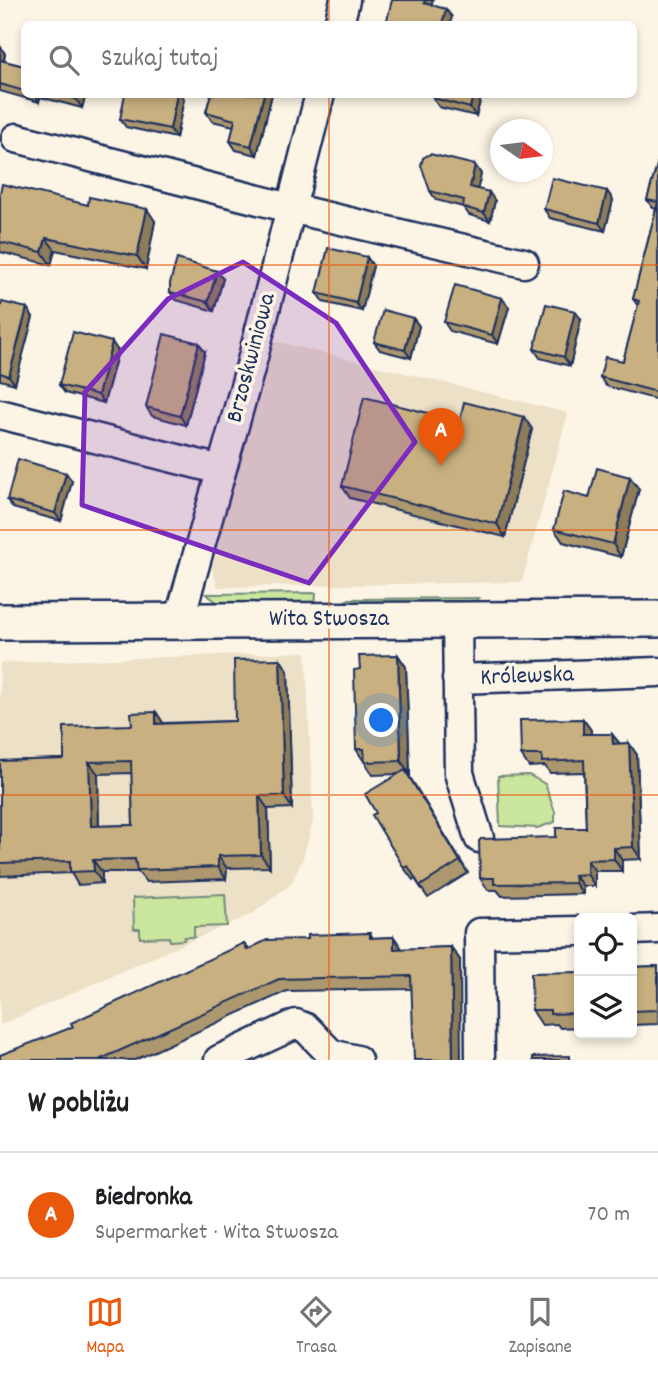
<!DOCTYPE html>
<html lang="pl">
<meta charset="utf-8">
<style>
:root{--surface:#fff;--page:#f6f6f6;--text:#202124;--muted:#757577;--line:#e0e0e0;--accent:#ea580c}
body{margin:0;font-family:Dekko,sans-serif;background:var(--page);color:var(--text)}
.controls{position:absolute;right:21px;bottom:21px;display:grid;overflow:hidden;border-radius:10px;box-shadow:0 4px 10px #0003}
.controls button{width:63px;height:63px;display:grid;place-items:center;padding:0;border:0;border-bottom:2px solid var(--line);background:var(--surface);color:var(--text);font:35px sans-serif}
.compass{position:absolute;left:490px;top:119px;width:63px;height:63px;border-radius:50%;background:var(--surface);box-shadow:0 4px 10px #0003;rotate:104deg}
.you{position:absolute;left:382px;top:721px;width:24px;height:24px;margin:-18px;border:5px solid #fff;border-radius:50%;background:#1a73e8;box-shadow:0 0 0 10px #1a73e833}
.badge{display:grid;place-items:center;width:46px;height:46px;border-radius:50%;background:var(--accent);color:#fff;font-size:23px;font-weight:700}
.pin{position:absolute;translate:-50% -58px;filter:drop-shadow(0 2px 4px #0008)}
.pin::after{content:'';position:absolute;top:37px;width:24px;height:21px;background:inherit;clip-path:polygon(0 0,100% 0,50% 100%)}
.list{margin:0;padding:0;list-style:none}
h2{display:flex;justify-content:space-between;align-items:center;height:91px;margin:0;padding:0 28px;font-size:30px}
h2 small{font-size:23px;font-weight:400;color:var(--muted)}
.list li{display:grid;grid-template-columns:46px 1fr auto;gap:21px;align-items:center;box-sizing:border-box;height:126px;padding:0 28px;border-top:2px solid var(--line)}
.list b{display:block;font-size:26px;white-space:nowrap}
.list p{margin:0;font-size:23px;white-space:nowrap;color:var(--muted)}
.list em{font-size:23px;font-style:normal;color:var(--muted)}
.icon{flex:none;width:38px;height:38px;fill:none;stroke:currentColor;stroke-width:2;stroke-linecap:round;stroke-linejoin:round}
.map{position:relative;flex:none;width:658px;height:1060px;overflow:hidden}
.search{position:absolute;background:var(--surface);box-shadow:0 4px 10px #0003;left:21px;right:21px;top:21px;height:77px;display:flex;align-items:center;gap:18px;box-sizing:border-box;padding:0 24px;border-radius:10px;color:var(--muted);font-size:26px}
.sheet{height:217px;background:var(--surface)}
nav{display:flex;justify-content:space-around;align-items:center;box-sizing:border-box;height:98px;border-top:2px solid var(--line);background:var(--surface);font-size:19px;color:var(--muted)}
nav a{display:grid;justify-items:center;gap:4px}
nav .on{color:var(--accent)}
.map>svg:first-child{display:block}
.built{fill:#ece0c7}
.green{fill:#cbe69d;stroke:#738a7e;stroke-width:2}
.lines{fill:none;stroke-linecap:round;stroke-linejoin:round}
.minor-casing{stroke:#1b2f5e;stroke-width:33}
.tertiary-casing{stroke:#1b2f5e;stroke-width:40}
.minor{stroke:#fcf5e5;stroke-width:28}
.tertiary{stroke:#fcf5e5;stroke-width:35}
.wall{fill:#ac976e;stroke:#1b2f5e;stroke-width:2;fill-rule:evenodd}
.shaded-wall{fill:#8c7b5a;stroke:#1b2f5e;stroke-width:2}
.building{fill:#c8b080;stroke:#1b2f5e;stroke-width:2;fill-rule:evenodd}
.marked{fill:#7b2cbf;fill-opacity:0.2;stroke:#7b2cbf;stroke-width:5;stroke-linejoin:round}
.grid{fill:none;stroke:#e8590c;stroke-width:2;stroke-opacity:0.55}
.labels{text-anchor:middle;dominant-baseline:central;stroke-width:7;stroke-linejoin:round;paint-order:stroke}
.street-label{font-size:24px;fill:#1b2f5e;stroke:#fcf5e5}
</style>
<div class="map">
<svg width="658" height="1060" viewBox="0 0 658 1060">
<rect width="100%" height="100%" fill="#fcf5e5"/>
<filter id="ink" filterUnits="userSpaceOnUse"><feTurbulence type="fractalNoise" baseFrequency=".0143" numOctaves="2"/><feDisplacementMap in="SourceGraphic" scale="14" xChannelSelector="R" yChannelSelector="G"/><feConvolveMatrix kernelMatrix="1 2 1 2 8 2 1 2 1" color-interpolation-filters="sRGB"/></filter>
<g filter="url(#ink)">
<path class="built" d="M270,340L568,413L522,582L218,587L212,569Z
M306,652L313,821L303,858L291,884L252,914L0,1025V663Z"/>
<path class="green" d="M316,593L315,607L221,605L206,594Z
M479,598L474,603H342L349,599Z
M529,775L545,784L555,812V822L537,828L500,826L498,776Z
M225,894L227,926L194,927V937H184V940L170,941L169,937L140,938V929H134L133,898Z"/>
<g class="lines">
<g class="minor-casing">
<path id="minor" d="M339,24L345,0
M16,138L290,208L524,263
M0,414L221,470
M457,619L459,773L479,838
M179,621L251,365L320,94
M457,679L658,672
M632,930L658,929
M219,1060L296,1024L306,1028L331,1054L357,1060
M480,1060L479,933L579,931"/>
</g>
<g class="tertiary-casing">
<path id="tertiary" d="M0,622L658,619"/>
</g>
<use href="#minor" class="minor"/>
<use href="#tertiary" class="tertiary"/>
</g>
<path class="wall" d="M0,46L5,54L4,61L24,66V94H86L82,108L40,97L39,102L0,91Z
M211,94H272L257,155L236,150L230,141L234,126L212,121L206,112Z
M434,94H487L486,99L481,98L476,116L439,107L433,98Z
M184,99L176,138L126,127L120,119Z
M658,162V400L606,386L600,377L623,361L638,306L633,299L656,209L653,208L647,200Z
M475,165L481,174L477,189L495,201L490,221L469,215L463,207L436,200L430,191Z
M607,191L613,200L605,231L550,218L544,209Z
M0,193L155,221L146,269L55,250L51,265L0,252Z
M373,266L362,311L323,302L317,293Z
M223,279L214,311L176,300L170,292Z
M0,306L27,308L33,317L15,384L0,380Z
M509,307L498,344L450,331L444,322Z
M413,318L419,326L411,358L380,350L374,342Z
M581,319L570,366L540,358L534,349Z
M118,351L104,403L65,393L59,385Z
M205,352L186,425L152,416L146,407Z
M460,421L532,429L505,537L350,498L342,486Z
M66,473L72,481L61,521L13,508L7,500Z
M639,489L621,557L563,542L554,529L589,498Z
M398,655L406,667L410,774H407L468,873L428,898L415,879L413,880L404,868L376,813L399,774L373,775L356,749L360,669Z
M280,659L288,671L292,808L268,809L270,867L227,868L226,879L146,882L138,872H102V883L78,885L71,873L0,876V761L64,759L156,712L163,723L235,721ZM132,773L133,825L99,826L98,774Z
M583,719L591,730V734L619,744L629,743L637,755L641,859L622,860V871H595V886H583V894L502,896L497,890H488L480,878L556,837L586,828L584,772L550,773L545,766L529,767L521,755Z
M370,933L373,938L394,937L402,949L451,947L460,960L411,989L287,991L135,1060H0L73,1027L244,943L249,949L308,939Z
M658,966V1024L632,1025V967Z
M579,972V1027L560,1028L557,1024L542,1025L532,1010Z"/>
<path class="shaded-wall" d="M425,0H433L429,11L424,3Z
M446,9L452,17L450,24H442Z
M0,46L5,54L2,67L0,65Z
M34,94H38L40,97L39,102Z
M77,94H86L82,108L76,99Z
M177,94H181L184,99L176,138L170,129Z
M264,94H272L257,155L251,146Z
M473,94H478L481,98L476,116L470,108Z
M475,165L481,174L476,196L470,187Z
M607,191L613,200L605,231L599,223Z
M489,192L495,201L490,221L484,213Z
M147,209L155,221L146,269L137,256Z
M46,238L55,250L51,265L42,252Z
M367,257L373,266L362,311L356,303Z
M217,271L223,279L214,311L208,302Z
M502,298L509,307L498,344L492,335Z
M27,308L33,317L15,384L9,376Z
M575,311L581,319L570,366L564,357Z
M413,318L419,326L411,358L405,350Z
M112,342L118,351L104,403L98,395Z
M199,343L205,352L186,425L180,416Z
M524,417L532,429L505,537L497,524Z
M66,473L72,481L61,521L55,513Z
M630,477L639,489L621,557L613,544Z
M398,655L406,667L410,774L401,761Z
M280,659L288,671L292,808L284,796Z
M156,712L164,724H156Z
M583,719L591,730V746L583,734Z
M612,734L621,745L613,744Z
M629,743L637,755L641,859L633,847Z
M89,762L98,774L99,838L91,826Z
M405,770L413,782L468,873L460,861Z
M259,796L268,809L270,867L261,855Z
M614,848L622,860V871L614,859Z
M218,856L227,868L226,879L218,867Z
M93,860L102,872V883L94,871Z
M587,860L595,871V886L587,874Z
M574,875L583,886V894L575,883Z
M394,937L402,949H394Z
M451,947L460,960L461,1060H453Z"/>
<path class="building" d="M392,0H425L424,3L446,9L442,24H386Z
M0,60L24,66V91L0,84Z
M58,94H77L76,99Z
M125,94H177L170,129L120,119Z
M211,94H264L251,146L230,141L235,120L206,112Z
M434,94H473L470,108L433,98Z
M430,154L475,165L470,187L489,192L484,213L463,207L464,200L430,191L421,165L423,158Z
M658,162V388L657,392L600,377L605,357L623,361L639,301L633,299L658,202L647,200Z
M552,178L607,191L599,223L544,209Z
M2,184L88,205L89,197L147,209L137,256L46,238L42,252L0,242V193Z
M328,248L367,257L356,303L317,293Z
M177,259L217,271L208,302L170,292V283Z
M455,285L502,298L492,335L444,322Z
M2,302L27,308L9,376L0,373V306H1Z
M546,304L575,311L564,357L534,349Z
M383,310L413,318L405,350L374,342Z
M73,332L112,342L98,395L59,385Z
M164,334L199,343L180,416L146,407Z
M364,397L460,421L464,402L524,417L497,524L342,486Z
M18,459L66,473L55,513L7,500Z
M597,468L630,477L613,544L554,529L564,491L589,498Z
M398,655L401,761L365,762L364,749H356L354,670L360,669L359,656Z
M280,659L284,796H259L261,855L218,856V867L137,870L135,859L93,860L94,871L70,872V861L0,863V761L64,759V727L132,725L131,713L156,712V724L235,721L234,660ZM131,761L133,825L91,826L89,762Z
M583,719V734H612L613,744L629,743L633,847L614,848V859L587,860V874L574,875L575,883L494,884V878H480L479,841L481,839L556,837V828H586L584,760L542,762V755H521L520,720Z
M405,770L460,861L420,886L408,866L404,868L372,815L376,813L365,794Z
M370,933V938L394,937V949L451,947L453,1060H414L411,976L279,979L99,1060H0V1055L73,1027L71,1023L244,943L247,950L267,940L308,939V935Z
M658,966V1010L632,1011V967Z
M579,972V1013L550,1014V1010H532L531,973Z
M570,1056V1060H533V1057Z"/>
</g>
<path class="marked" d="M243,262L336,323L415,442L309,583L82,505L85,392L168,299Z"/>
<path class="grid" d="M329,0V24M329,94V1060M0,265H658M0,530H658M0,795H658"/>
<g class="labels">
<g class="street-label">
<text transform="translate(252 358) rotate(-75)">Brzoskwiniowa</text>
<text x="329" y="620">Wita Stwosza</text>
<text transform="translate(527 677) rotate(-2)">Królewska</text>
</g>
</g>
</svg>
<div class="controls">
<button><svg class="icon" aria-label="locate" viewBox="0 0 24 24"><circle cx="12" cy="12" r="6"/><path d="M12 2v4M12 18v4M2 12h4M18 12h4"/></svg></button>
<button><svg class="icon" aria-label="layers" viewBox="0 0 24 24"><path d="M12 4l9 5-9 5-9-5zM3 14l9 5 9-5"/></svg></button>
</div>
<svg class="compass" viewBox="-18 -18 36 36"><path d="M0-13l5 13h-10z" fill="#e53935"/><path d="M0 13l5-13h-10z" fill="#757577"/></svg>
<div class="you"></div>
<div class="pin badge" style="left:441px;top:466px">A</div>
<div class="search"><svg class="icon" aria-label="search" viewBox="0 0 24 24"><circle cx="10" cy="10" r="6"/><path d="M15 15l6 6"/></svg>Szukaj tutaj</div>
</div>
<section class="sheet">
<h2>W pobliżu<small></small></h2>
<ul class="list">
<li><span class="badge">A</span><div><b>Biedronka</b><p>Supermarket · Wita Stwosza</p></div><em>70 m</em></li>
</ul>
</section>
<nav>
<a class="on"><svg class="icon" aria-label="map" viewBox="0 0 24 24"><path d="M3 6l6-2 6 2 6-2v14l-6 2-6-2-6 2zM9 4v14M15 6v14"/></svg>Mapa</a>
<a><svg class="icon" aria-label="directions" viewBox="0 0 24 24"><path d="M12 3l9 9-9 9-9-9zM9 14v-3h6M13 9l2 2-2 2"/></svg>Trasa</a>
<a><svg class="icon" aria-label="saved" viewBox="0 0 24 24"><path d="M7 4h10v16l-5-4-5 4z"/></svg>Zapisane</a>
</nav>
